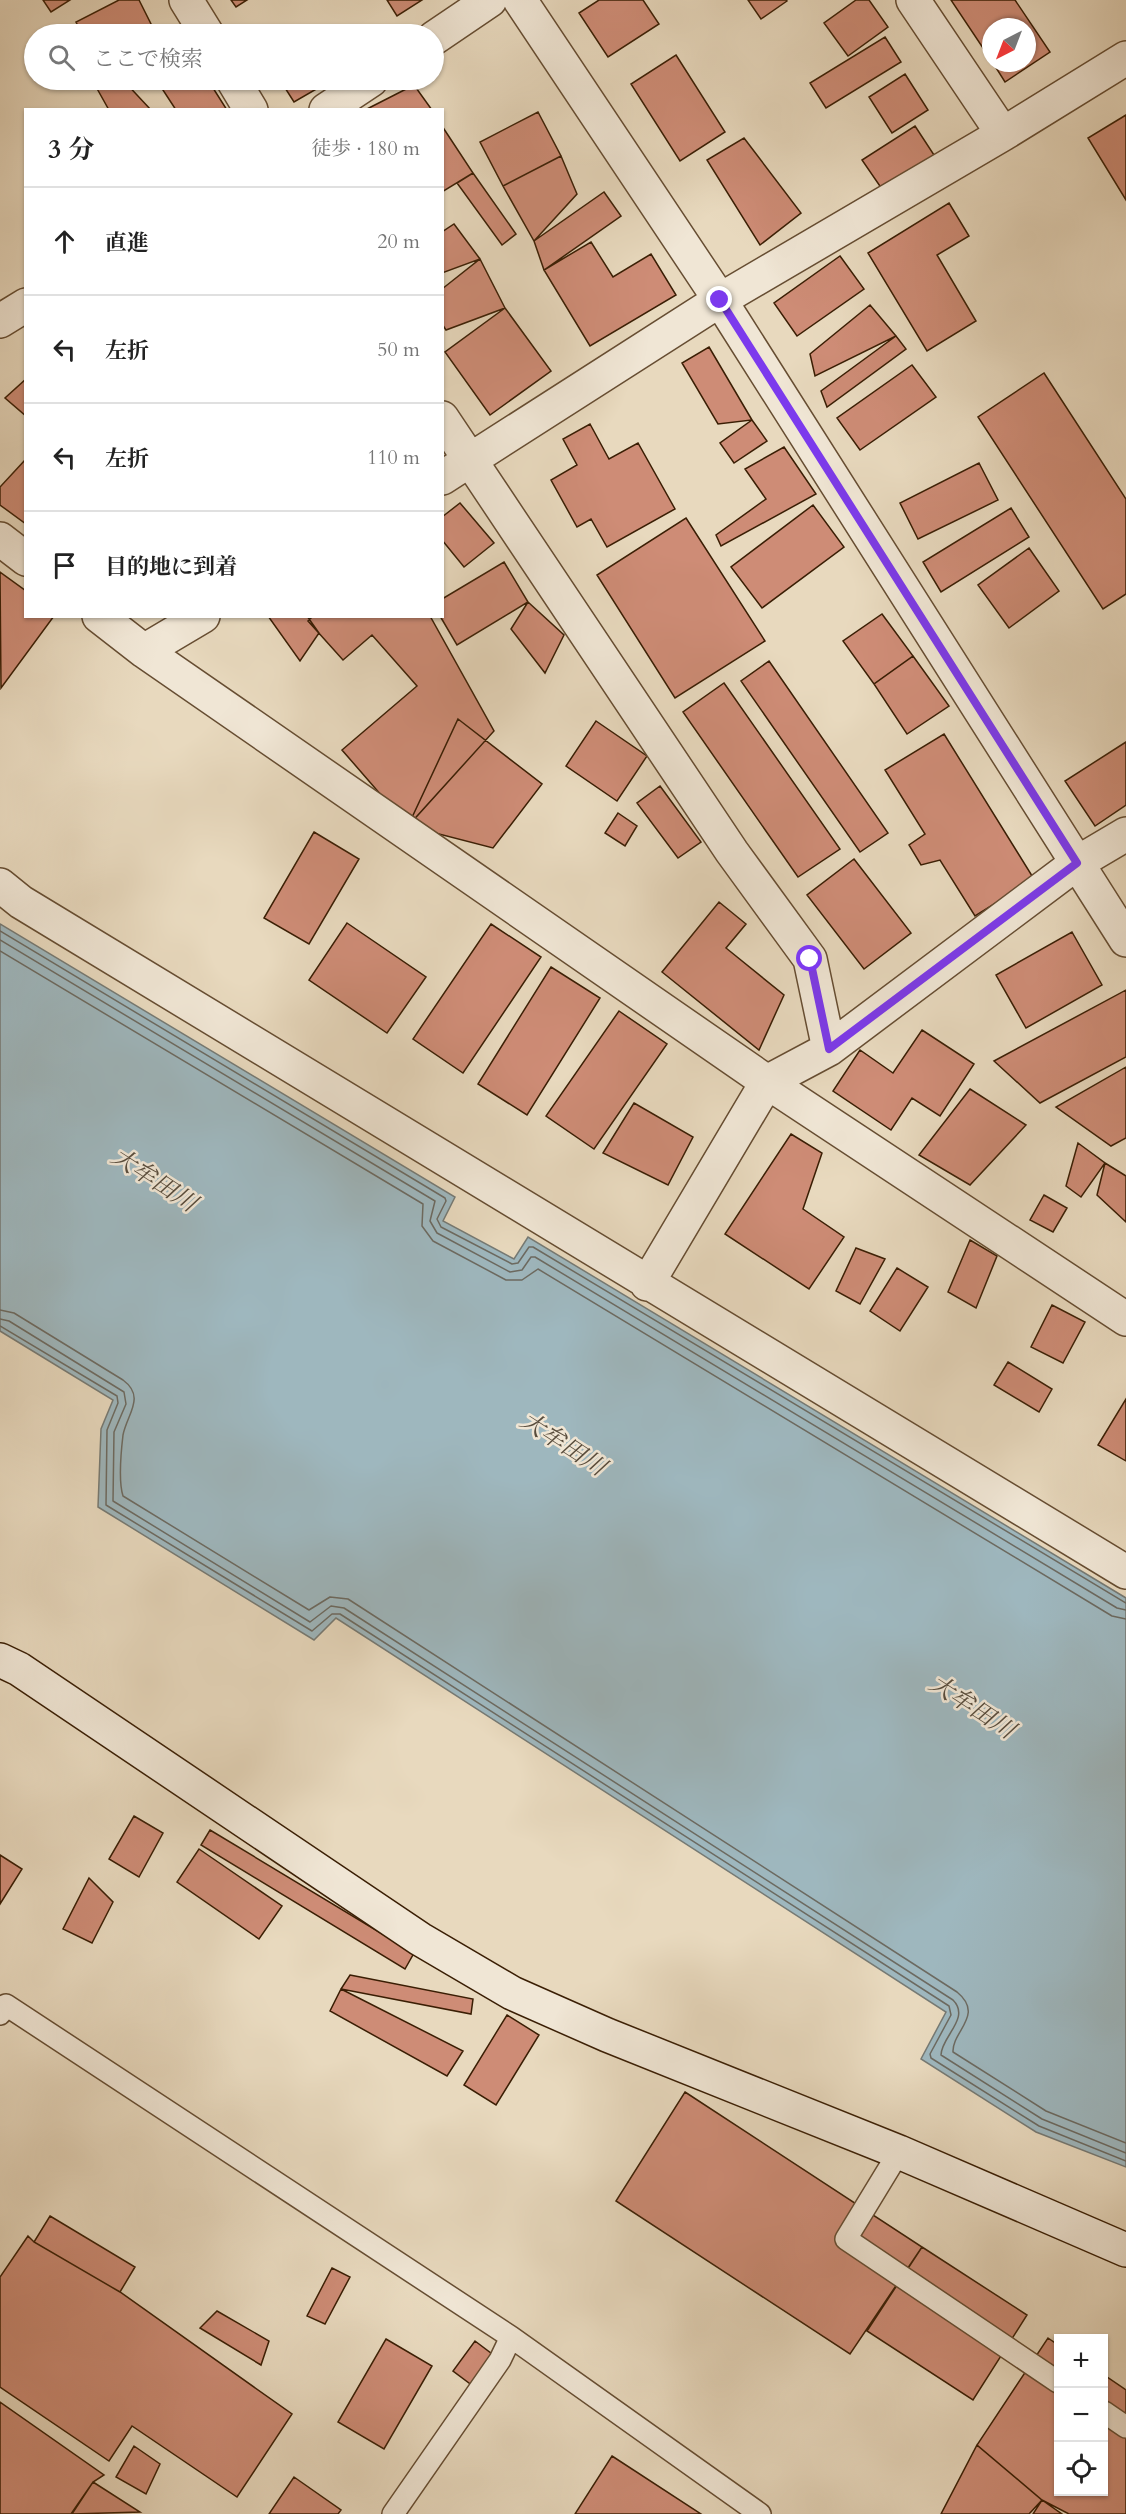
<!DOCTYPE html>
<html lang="ja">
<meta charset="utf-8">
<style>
:root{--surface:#fff;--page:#f6f6f6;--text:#222;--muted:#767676;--line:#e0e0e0}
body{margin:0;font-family:Cardo,"Noto Serif JP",serif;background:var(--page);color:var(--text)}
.controls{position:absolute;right:18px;bottom:18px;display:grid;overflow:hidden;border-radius:0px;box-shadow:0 2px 4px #0004}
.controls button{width:54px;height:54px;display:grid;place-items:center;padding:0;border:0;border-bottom:2px solid var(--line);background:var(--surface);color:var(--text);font:30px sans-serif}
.compass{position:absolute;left:982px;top:18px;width:54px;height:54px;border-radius:50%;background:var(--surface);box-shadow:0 2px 4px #0004;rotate:222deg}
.stop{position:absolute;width:18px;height:18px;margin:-14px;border:4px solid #7c3aed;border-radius:50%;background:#fff}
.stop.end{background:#7c3aed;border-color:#fff;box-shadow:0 2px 6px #0008}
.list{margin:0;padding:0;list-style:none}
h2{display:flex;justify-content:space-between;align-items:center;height:78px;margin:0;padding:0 24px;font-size:26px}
h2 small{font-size:20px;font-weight:400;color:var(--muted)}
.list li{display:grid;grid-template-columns:39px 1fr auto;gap:18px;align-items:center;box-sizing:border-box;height:108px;padding:0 24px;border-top:2px solid var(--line)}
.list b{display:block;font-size:22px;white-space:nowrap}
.list em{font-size:20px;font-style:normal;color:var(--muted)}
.icon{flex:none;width:33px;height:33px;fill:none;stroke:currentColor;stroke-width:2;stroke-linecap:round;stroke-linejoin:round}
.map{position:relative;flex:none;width:1126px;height:2514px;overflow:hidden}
.search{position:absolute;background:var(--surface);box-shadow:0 2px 4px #0004;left:24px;top:24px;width:420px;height:66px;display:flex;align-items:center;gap:15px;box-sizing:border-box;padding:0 21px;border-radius:33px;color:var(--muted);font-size:22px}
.panel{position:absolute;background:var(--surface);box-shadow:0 2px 4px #0004;left:24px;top:108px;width:420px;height:510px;border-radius:0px}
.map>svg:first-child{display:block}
.water{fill:#9eb7be;stroke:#767a74;stroke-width:1.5}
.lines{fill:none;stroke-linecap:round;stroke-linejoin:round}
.shore{stroke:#6c6a61;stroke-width:1.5}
.building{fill:#ce8c76;stroke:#3a1e04;stroke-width:1.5}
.lane-casing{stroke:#664d32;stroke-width:24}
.street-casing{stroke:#664d32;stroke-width:36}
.secondary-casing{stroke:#3a1e04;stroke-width:36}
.lane{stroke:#f0e6d5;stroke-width:21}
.street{stroke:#f0e6d5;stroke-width:33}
.secondary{stroke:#f0e6d5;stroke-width:33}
.route{stroke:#7c3aed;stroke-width:8}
.labels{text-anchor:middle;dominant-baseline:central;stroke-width:5;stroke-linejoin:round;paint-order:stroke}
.water-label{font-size:24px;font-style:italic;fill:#584c3c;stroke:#f0e6d5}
</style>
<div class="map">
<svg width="1126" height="2514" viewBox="0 0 1126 2514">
<rect width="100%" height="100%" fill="#e8d9be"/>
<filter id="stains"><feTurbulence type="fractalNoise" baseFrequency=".00333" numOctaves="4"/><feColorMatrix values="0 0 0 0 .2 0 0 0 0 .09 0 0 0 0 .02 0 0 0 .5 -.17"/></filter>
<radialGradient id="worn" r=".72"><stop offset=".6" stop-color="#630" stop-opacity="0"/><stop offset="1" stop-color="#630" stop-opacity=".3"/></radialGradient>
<path class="water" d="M0,924L455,1197L443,1221L514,1259L528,1237L1126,1598V2167L1036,2132L921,2059L946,2012L336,1618L314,1640L98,1507L101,1429L113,1400L0,1331Z"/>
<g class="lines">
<path class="shore" d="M0,931L445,1198L446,1201L437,1219L441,1227L512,1264L518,1263L529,1247H533L1126,1603
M0,940L435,1201L430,1221L437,1233L510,1272L522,1270L531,1257H535L1117,1608L1126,1610
M0,951L423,1204L422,1226L433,1241L506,1280H522L538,1269L1112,1616L1126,1619
M0,1310L14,1313L123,1380C146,1397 127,1414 123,1435C121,1452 118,1480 123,1496L309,1610L330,1597L348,1599L957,1992C985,2015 952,2031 953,2052L1046,2111L1126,2143
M0,1319L9,1321L124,1392L126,1404L114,1432L113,1501L310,1622L331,1606L344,1608L953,2000C971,2018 941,2037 941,2055L1042,2119L1126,2153
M0,1326L117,1396L118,1403L107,1430L106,1505L312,1631L332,1614H340L949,2006L951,2015L930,2054L931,2058L1039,2126L1126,2161"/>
</g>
<path class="building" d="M43,0H70L51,12Z
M119,0H139L151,24L130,34H82L76,22Z
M231,0H247L236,7Z
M387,0H422L397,16Z
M599,0H643L659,24L608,57L579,13Z
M748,0H786L787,1L761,19Z
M856,0H869L888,27L848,56L824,23Z
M951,0H1015L1050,52L1005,82L993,63H1027V27H991V60Z
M885,37L901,62L826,108L810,83Z
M676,55L725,132L680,161L631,84Z
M905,74L928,110L892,133L869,97Z
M101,80H123L151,110H109L95,85Z
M173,80H208L227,110H176L161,87Z
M280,80H332L294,102Z
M414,85L432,110H365Z
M538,112L561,156L503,186L480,142Z
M1126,115V200L1088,138Z
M442,126L473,173L442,192Z
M915,126L936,158L884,192L862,160Z
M744,138L801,213L760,245L707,160Z
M561,156L577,194L534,241L503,186Z
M473,173L516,234L502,245L457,183Z
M604,192L621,216L544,270L534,241Z
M949,203L969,236L937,255L976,321L927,351L868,253Z
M454,224L480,259L442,273V232Z
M591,242L613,277L651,254L676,295L590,346L544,270Z
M840,256L864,289L797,336L774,303Z
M480,259L505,308L446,330L442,324V289Z
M870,305L896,336L815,376L810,354Z
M505,308L551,371L490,415L445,352Z
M896,336L906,349L827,407L821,391Z
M709,347L752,420L718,424L682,363Z
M912,365L936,397L860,450L837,418Z
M1044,373L1126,499V594L1103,609L978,417Z
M26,379V416L5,398Z
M752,420L767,441L734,463L720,443Z
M590,424L609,459L638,443L675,509L607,547L591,519L577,527L551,480L577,465L563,439Z
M784,447L816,494L721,546L716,535L766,499L745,469Z
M26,459V524L0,505V487Z
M979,463L998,500L918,539L900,503Z
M460,503L494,543L464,567L442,540V517Z
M813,505L844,547L762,608L731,567Z
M1011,508L1029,537L941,592L923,562Z
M686,518L765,641L675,698L597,575Z
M1029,548L1059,591L1009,628L978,585Z
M504,562L528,602L457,645L440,616L442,599Z
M0,572L26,591V616H54L1,688Z
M528,602L564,635L545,673L511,629Z
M882,614L913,656L874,684L843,641Z
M268,616H307L319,633L300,661Z
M313,616H430L494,731L408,826L342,750L417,686L372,635L343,660L308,621Z
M913,656L949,706L907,734L874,684Z
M769,661L888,833L860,852L741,681Z
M724,683L840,849L798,877L683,712Z
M458,719L542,784L493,848L408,826Z
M596,721L647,756L617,801L566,766Z
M944,734L1034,879L975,916L940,860L921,865L909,845L925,834L885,770Z
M1126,742V805L1095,826L1065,781Z
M660,786L701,842L678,858L637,803Z
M618,813L637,826L625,846L605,833Z
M314,832L359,859L309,944L264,918Z
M854,859L911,933L864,969L807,895Z
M719,902L746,924L726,948L784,995L759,1050L662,972Z
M347,923L426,977L387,1033L309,980Z
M491,924L541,957L463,1073L413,1039Z
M1072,932L1102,985L1026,1028L996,975Z
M551,967L600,998L527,1115L478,1084Z
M1126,990V1057L1040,1103L994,1061Z
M619,1011L667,1044L594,1149L546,1116Z
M922,1030L974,1064L940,1116L912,1098L891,1130L833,1091L860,1050L893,1073Z
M1126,1067V1138L1111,1146L1056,1107Z
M970,1089L1026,1125L970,1185L919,1155Z
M634,1103L693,1137L668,1185L603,1153Z
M791,1134L822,1153L803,1209L844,1237L809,1289L725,1234Z
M1078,1143L1105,1163L1081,1197L1066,1186Z
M1105,1163L1126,1176V1222L1097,1195Z
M1044,1195L1067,1208L1053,1232L1030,1220Z
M970,1240L997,1256L976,1308L948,1292Z
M856,1248L885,1259L860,1304L836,1291Z
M897,1268L928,1287L900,1331L870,1311Z
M1052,1305L1085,1322L1063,1363L1031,1347Z
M1008,1362L1052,1389L1039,1412L994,1385Z
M1126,1399V1461L1098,1445Z
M134,1816L163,1833L139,1877L109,1859Z
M210,1830L414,1953L405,1969L201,1845Z
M199,1849L282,1906L259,1939L177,1882Z
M0,1855L22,1869L0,1904Z
M89,1878L113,1902L92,1943L63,1929Z
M350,1975L473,1999L471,2014L341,1989Z
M341,1989L463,2051L447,2076L330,2011Z
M507,2015L539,2035L496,2105L464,2085Z
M685,2092L922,2247L850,2354L616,2201Z
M50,2216L135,2267L120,2292L34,2242Z
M28,2236L34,2242L120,2292L292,2414L237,2497L132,2426L109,2461L0,2387V2277Z
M922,2247L1027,2315L973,2400L867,2331Z
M332,2268L350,2277L325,2324L307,2316Z
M217,2311L269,2341L261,2365L200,2328Z
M1048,2338L1058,2345V2492H1104V2375L1126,2390V2514H1069L1042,2500L977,2445Z
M386,2339L432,2366L384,2449L338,2422Z
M475,2341L500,2360L477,2389L453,2371Z
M0,2402L104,2475L93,2482L71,2514H0Z
M977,2445L1042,2500L1029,2514H941Z
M134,2446L160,2464L146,2494L116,2477Z
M612,2456L701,2514H575Z
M294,2477L341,2510L338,2514H269Z
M93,2482L140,2512L72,2514Z
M1042,2500L1062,2514H1033Z"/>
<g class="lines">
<g class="lane-casing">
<path id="lane" d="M0,2014L6,2005L511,2337L760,2514
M899,2152L846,2239L1058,2382
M1104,2412L1126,2427
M393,2514L500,2360L511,2337"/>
</g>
<g class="street-casing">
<path id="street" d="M186,0L207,34
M520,0L720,300L1126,940
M913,0L1003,134
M434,38L490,0
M233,80L251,110
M326,110L371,80
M0,321L26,305
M442,418L732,852L810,959L829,1049
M442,478L720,300L1003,134L1126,58
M0,539L26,559
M99,616L144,651L767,1082L1126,1319
M144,651L203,616
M0,885L21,902L1126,1572
M647,1284L767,1082L829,1049L1077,863L1126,834"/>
</g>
<g class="secondary-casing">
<path id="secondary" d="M0,1660L19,1669L420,1939L512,1993L607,2035L899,2152L1126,2250"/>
</g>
<use href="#lane" class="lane"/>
<use href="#street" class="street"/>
<use href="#secondary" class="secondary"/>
</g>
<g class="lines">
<path class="route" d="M720,300L1077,863L829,1049L810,959"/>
</g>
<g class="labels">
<g class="water-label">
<text transform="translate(154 1180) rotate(33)">大牟田川</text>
<text transform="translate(563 1444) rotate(33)">大牟田川</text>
<text transform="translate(972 1707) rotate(33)">大牟田川</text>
</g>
</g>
<rect width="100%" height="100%" filter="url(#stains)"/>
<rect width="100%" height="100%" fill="url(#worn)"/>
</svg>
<div class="controls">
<button>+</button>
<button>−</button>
<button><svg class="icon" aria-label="locate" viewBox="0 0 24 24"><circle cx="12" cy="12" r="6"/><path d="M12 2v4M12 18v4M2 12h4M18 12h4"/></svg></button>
</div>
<svg class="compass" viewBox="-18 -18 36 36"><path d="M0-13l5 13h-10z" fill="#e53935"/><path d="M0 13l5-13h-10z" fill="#767676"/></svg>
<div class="stop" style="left:810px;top:959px"></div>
<div class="stop end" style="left:720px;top:300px"></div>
<div class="search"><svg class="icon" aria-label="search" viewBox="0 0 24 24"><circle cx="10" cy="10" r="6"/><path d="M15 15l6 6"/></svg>ここで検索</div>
<section class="panel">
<h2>3 分<small>徒歩 · 180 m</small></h2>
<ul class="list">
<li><svg class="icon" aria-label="ahead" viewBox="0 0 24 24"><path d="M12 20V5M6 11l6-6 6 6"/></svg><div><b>直進</b></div><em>20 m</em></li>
<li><svg class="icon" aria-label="left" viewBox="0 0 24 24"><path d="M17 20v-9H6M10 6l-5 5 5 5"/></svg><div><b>左折</b></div><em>50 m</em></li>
<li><svg class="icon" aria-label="left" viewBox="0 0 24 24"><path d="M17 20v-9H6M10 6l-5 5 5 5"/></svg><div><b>左折</b></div><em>110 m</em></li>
<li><svg class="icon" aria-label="arrive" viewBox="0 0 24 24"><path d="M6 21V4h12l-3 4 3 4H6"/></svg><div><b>目的地に到着</b></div></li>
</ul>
</section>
</div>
